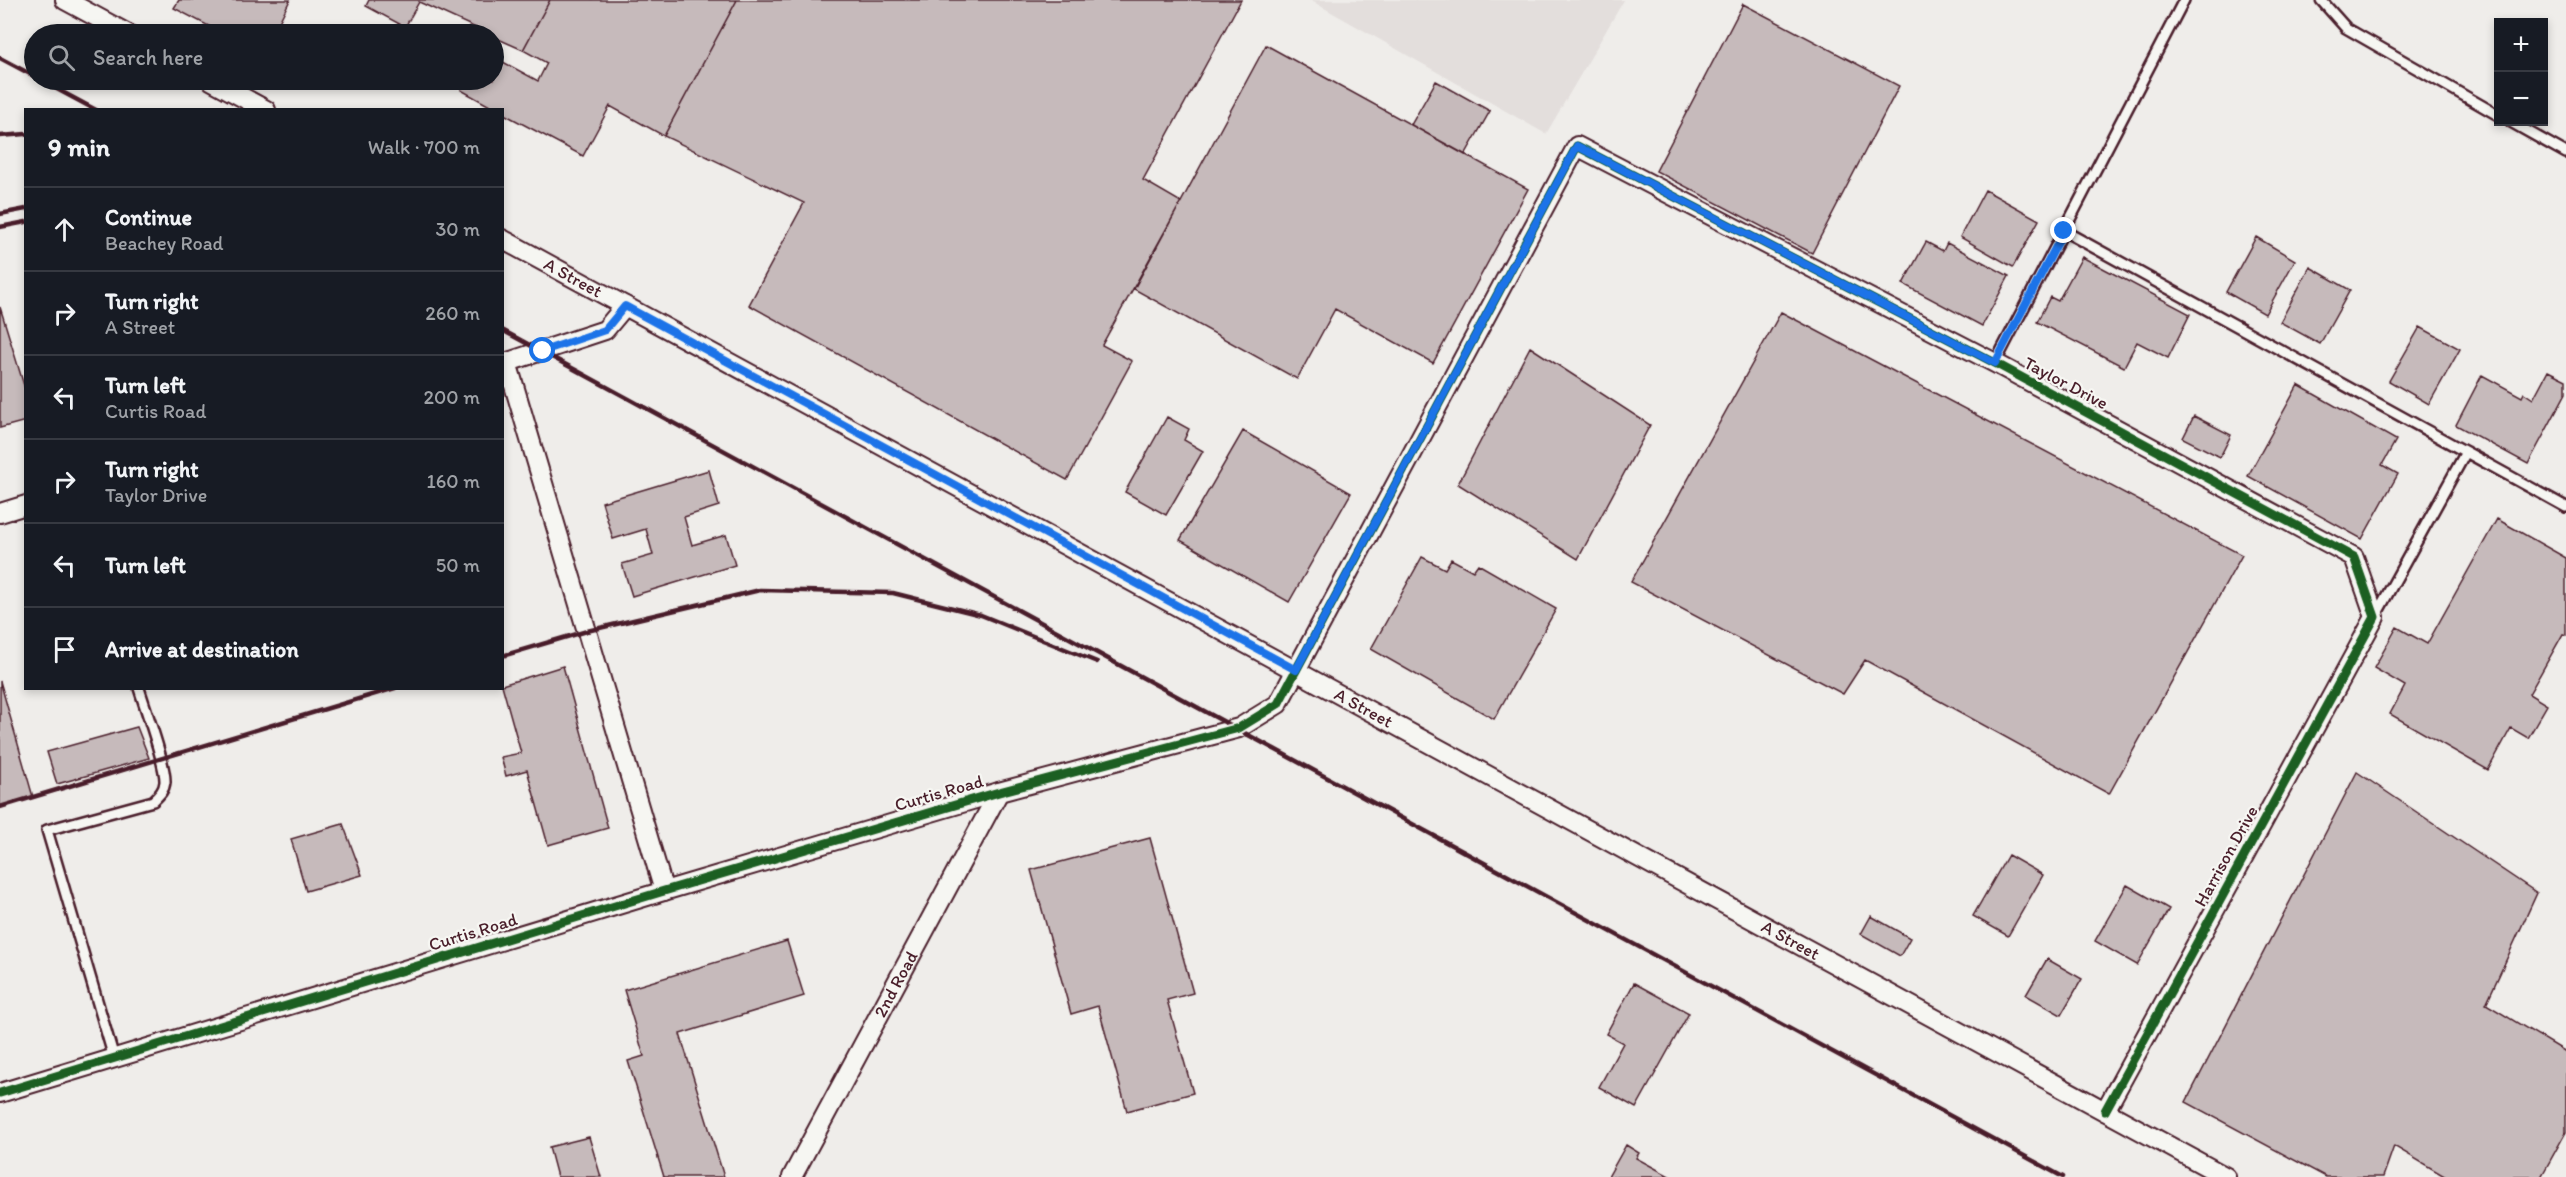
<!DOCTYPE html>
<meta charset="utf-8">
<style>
:root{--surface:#171b24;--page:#242831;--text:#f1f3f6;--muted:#9ea1a6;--line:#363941}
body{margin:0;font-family:Itim,sans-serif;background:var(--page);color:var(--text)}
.controls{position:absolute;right:18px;top:18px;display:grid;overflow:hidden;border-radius:0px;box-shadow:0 3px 9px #0003}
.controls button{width:54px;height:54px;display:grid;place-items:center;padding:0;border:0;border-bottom:2px solid var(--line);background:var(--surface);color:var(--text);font:30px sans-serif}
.stop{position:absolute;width:18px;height:18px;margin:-14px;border:4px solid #1a73e8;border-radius:50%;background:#fff}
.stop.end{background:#1a73e8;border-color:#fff;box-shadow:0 2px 6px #0008}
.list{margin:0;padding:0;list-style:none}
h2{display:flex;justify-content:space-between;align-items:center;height:78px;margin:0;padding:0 24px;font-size:26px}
h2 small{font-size:20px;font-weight:400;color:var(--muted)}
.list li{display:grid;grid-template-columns:39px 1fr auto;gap:18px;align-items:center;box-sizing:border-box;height:84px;padding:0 24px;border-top:2px solid var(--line)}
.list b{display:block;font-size:22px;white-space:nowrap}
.list p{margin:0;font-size:20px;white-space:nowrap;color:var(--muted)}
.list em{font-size:20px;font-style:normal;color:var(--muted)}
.icon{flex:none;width:33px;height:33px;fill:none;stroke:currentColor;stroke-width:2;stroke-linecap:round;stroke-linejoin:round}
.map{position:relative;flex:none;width:2566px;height:1177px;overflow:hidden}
.search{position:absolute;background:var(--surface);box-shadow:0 3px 9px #0003;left:24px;top:24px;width:480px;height:66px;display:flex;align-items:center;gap:15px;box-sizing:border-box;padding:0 21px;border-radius:33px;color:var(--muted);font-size:22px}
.panel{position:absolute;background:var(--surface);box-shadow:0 3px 9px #0003;left:24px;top:108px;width:480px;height:582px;border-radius:0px}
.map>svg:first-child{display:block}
.built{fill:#e3dedc}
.building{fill:#c6babb;stroke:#4a1f2b;stroke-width:1.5}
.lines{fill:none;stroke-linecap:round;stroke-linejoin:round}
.lane-casing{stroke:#4a1f2b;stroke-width:14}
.street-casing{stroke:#4a1f2b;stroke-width:22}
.lane{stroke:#f6f6f2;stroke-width:9}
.street{stroke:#f6f6f2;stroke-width:18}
.rail{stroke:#4a1f2b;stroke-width:4.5}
.cycleway-casing{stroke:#f6f6f2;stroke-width:13}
.cycleway{stroke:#1b5e20;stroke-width:9}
.route{stroke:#1a73e8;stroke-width:8}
.labels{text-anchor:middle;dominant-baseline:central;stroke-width:4.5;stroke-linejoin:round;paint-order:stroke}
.street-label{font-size:18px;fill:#4a1f2b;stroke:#f6f6f2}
</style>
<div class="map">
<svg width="2566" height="1177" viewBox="0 0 2566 1177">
<rect width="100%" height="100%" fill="#efedea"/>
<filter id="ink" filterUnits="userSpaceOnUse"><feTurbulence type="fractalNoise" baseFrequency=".0167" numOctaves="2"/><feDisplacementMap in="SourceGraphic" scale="12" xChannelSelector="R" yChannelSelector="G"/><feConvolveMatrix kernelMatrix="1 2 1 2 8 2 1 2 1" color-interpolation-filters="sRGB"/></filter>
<g filter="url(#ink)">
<path class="built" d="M1310,0H1624L1546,134Z"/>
<path class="building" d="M179,0H290L273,34H224L174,8Z
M369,0H550L523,50L494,37V34H489L419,2L405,27L366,6Z
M550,0H737L664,136L610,106L583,156L502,113V110H497L461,90L466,80H494V57L538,81L547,63L523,50Z
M737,0H1241L1143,180L1181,202L1102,345L1132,361L1067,480L749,305L804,203L664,136Z
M1743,4L1899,86L1812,253L1656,171Z
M1266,45L1528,189L1433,363L1335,309L1297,379L1134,289Z
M1436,81L1490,111L1465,155L1411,125Z
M1985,190L2039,220L2013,267L1960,237Z
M2256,237L2295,260L2265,314L2226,292Z
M1926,242L1943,251L1947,243L2009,276L1982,326L1903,284Z
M2082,257L2190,314L2168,358L2137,342L2124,367L2037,322L2050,297L2058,301Z
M2310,267L2350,290L2320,344L2280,322Z
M0,307L26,392V421L0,428Z
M1781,312L2242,555L2109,794L1865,660L1843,694L1631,582Z
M2420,327L2460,349L2429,404L2389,381Z
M1530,347L1650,425L1578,559L1458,484Z
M2548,371L2566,380V393L2528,464L2456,425L2482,375L2522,397L2524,393L2533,399Z
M2298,385L2396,440L2382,465L2398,474L2362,539L2248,476Z
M2194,416L2231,435L2220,457L2183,438Z
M1167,417L1189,429L1184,440L1203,451L1166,515L1125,492Z
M1243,431L1351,493L1289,602L1180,540Z
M709,470L719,506L684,517L692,545L726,535L735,565L632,596L622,564L653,555L646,529L613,539L602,502Z
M2497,519L2566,558V635L2563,634L2529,694L2547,705L2528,738L2511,728L2488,770L2390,714L2405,686L2374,668L2397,627L2427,644Z
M1422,557L1445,569L1451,559L1473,571L1478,564L1556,609L1494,719L1371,649Z
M563,666L608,828L548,845L527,770L506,776L501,757L521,753L502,685Z
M0,681L33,797L0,807Z
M137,727L149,758L57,784L47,752Z
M2357,772L2537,893L2486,1004L2566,1052V1132L2541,1177H2446L2394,1146L2383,1177H2326L2186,1102Z
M343,824L362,875L306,891L291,839Z
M1150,838L1193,993L1167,1000L1193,1093L1127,1111L1098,1006L1071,1014L1031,870Z
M2008,855L2043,875L2008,936L1973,916Z
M2127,885L2169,909L2137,965L2095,941Z
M1871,916L1910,938L1900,956L1861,934Z
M787,941L804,996L680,1034L724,1177H664L628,1061L644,1056L624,990Z
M2047,959L2082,979L2061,1015L2026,995Z
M1634,983L1689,1013L1636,1108L1599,1087L1623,1043L1606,1034Z
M589,1137L601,1177H557L549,1147Z
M1626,1145L1639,1153L1636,1158L1671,1177H1608Z"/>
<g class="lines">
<g class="lane-casing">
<path id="lane" d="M2321,0L2346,28L2498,115
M2511,122L2566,153
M2064,231L2566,507
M1995,363L2184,0
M2376,615L2466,452
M114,1058L47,830L153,801C159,795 164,791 165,782C166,765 145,708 139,688"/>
</g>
<g class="street-casing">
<g id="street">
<path d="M65,0L128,34"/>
<path d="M211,80L266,110"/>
<path id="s1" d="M502,239L2226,1177"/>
<path d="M507,362L664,891"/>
<path d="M502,364L605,330L625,306"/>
<path d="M0,513L26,505"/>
<path d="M0,1093L664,891L999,792L1239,728L1278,704L1577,146L1995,363L2354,557L2375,617L2105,1111"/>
<path id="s2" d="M792,1177L999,792"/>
</g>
</g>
<use href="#lane" class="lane"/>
<use href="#street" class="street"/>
<path class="rail" d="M0,58L34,76
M40,80L96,110
M0,136L26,134
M0,214L26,209
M0,227L26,222
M502,330L2063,1177
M502,656L587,631L760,590L893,593L981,615L1097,662
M0,807L395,688"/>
<g class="cycleway-casing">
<path id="cycleway" d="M0,1093L664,891L999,792L1239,728L1278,704L1577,146L1995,363L2354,557L2375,617L2105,1111"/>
</g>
<use href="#cycleway" class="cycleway"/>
</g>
</g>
<g class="lines" filter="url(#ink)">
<path class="route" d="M543,351L605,330L625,306L1296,670L1577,146L1995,363L2064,231"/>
</g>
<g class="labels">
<g class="street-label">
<text stroke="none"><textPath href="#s1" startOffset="81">A Street</textPath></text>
<text transform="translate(2066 383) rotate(28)">Taylor Drive</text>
<text stroke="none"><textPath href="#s1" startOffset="981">A Street</textPath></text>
<text transform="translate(939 793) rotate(-16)">Curtis Road</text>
<text transform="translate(2226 856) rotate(-61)">Harrison Drive</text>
<text transform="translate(473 932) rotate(-17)">Curtis Road</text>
<text stroke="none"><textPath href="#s1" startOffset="1467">A Street</textPath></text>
<text stroke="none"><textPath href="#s2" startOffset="219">2nd Road</textPath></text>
</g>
</g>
</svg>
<div class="controls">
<button>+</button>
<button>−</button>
</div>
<div class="stop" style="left:543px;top:351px"></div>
<div class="stop end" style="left:2064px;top:231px"></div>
<div class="search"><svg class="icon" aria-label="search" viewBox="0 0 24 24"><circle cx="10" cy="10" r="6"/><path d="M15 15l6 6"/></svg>Search here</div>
<section class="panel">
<h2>9 min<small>Walk · 700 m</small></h2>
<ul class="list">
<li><svg class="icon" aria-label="ahead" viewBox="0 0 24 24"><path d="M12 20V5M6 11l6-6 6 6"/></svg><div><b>Continue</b><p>Beachey Road</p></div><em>30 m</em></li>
<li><svg class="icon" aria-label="right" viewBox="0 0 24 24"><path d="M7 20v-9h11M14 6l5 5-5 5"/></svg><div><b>Turn right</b><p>A Street</p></div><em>260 m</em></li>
<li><svg class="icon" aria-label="left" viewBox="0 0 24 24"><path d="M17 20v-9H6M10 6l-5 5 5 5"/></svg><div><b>Turn left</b><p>Curtis Road</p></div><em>200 m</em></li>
<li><svg class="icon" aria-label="right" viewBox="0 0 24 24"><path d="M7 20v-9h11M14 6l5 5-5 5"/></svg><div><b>Turn right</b><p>Taylor Drive</p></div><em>160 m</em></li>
<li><svg class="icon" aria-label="left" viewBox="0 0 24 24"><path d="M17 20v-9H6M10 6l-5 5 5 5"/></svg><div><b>Turn left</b></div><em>50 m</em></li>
<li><svg class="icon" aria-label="arrive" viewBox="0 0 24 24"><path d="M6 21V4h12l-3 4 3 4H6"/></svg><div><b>Arrive at destination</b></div></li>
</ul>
</section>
</div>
